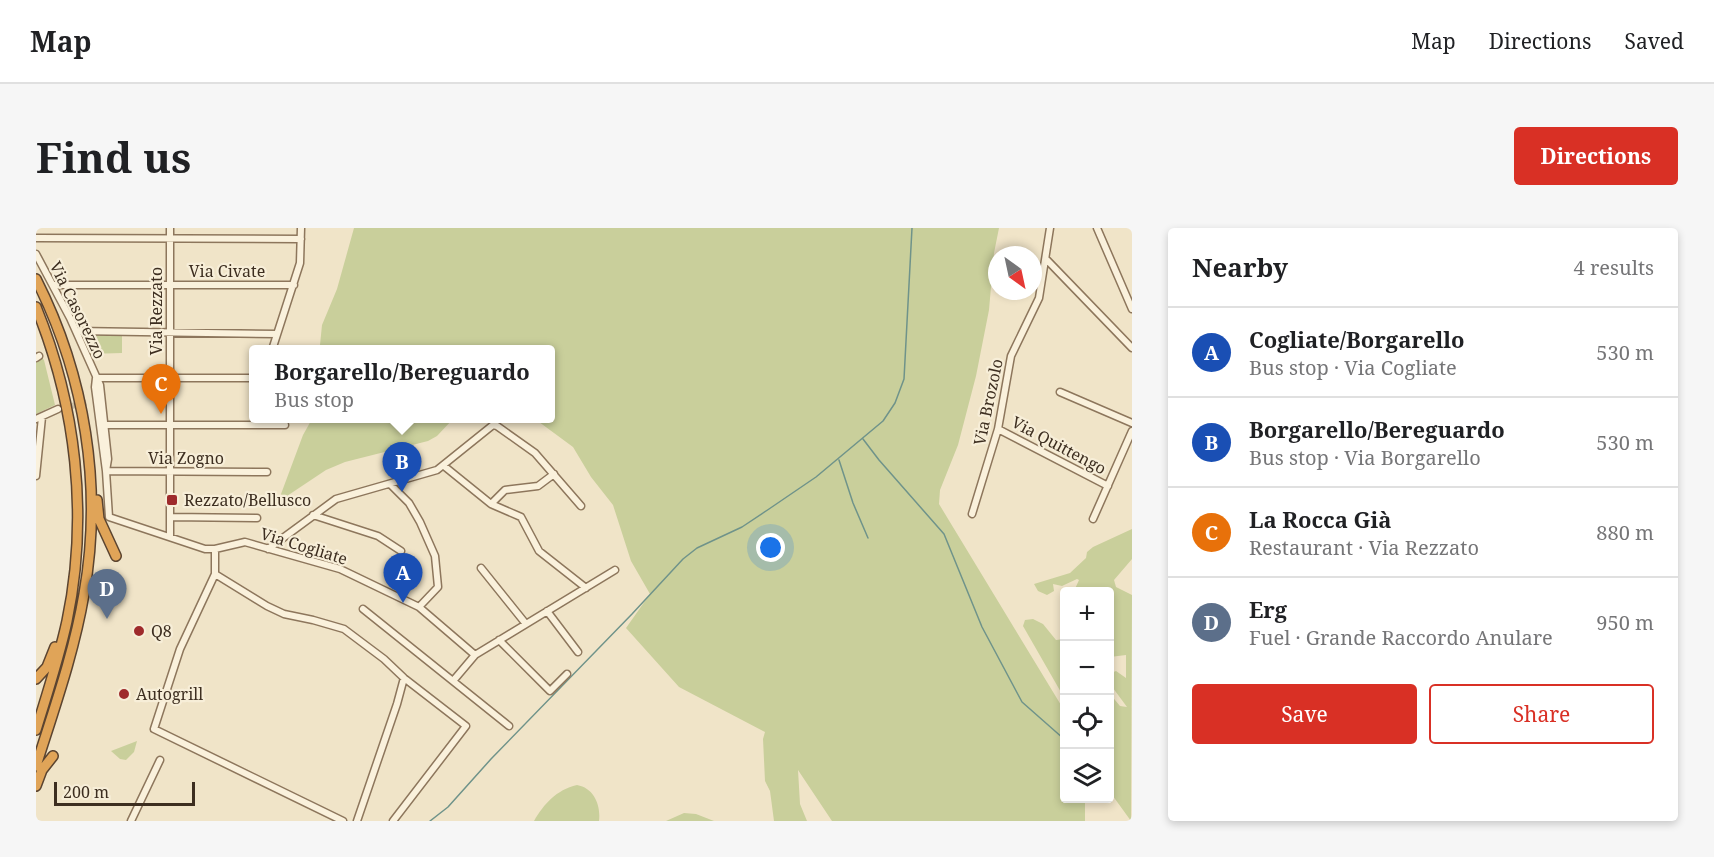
<!DOCTYPE html>
<meta charset="utf-8">
<style>
:root{--surface:#fff;--page:#f6f6f6;--text:#202124;--muted:#757577;--line:#e0e0e0;--accent:#d93025}
body{margin:0;font-family:"Noto Serif",serif;background:var(--page);color:var(--text)}
.controls{position:absolute;right:18px;bottom:18px;display:grid;overflow:hidden;border-radius:6px;box-shadow:0 3px 9px #0003}
.controls button{width:54px;height:54px;display:grid;place-items:center;padding:0;border:0;border-bottom:2px solid var(--line);background:var(--surface);color:var(--text);font:30px sans-serif}
.compass{position:absolute;left:952px;top:18px;width:54px;height:54px;border-radius:50%;background:var(--surface);box-shadow:0 3px 9px #0003;rotate:147deg}
.scale{position:absolute;left:18px;bottom:15px;width:141px;box-sizing:border-box;padding-left:6px;border:3px solid #3d2e20;border-top:0;font-size:16px;line-height:21px;white-space:nowrap;color:#3d2e20;-webkit-text-stroke:4px #f7eed8;paint-order:stroke}
.you{position:absolute;left:735px;top:320px;width:21px;height:21px;margin:-15px;border:4px solid #fff;border-radius:50%;background:#1a73e8;box-shadow:0 0 0 9px #1a73e833}
.badge{display:grid;place-items:center;width:39px;height:39px;border-radius:50%;background:var(--accent);color:#fff;font-size:20px;font-weight:700}
.pin{position:absolute;translate:-50% -50px;filter:drop-shadow(0 2px 3px #0008)}
.pin::after{content:'';position:absolute;top:32px;width:21px;height:18px;background:inherit;clip-path:polygon(0 0,100% 0,50% 100%)}
.popup{position:absolute;left:213px;top:117px;width:306px;height:78px;box-sizing:border-box;display:grid;place-content:center;border-radius:6px;background:var(--surface);filter:drop-shadow(0 2px 4px #0005);font-size:20px;white-space:nowrap;color:var(--muted)}
.popup b{font-size:22px;color:var(--text)}
.popup::after{content:'';position:absolute;left:50%;top:100%;margin-left:-12px;border:12px solid transparent;border-top-color:var(--surface)}
.list{margin:0;padding:0;list-style:none}
h2{display:flex;justify-content:space-between;align-items:center;height:78px;margin:0;padding:0 24px;font-size:26px}
h2 small{font-size:20px;font-weight:400;color:var(--muted)}
.list li{display:grid;grid-template-columns:39px 1fr auto;gap:18px;align-items:center;box-sizing:border-box;height:90px;padding:0 24px;border-top:2px solid var(--line)}
.list b{display:block;font-size:22px;white-space:nowrap}
.list p{margin:0;font-size:20px;white-space:nowrap;color:var(--muted)}
.list em{font-size:20px;font-style:normal;color:var(--muted)}
.actions{display:flex;gap:12px;padding:18px 24px}
.actions a{flex:1;padding:14px 0;border:2px solid var(--accent);border-radius:6px;text-align:center;font-size:21px;color:var(--accent)}
.actions .main{background:var(--accent);color:#fff}
.icon{flex:none;width:33px;height:33px;fill:none;stroke:currentColor;stroke-width:2;stroke-linecap:round;stroke-linejoin:round}
.map{position:relative;flex:none;width:1096px;height:593px;overflow:hidden;border-radius:6px}
header{display:flex;align-items:center;gap:36px;box-sizing:border-box;height:84px;padding:0 30px;background:var(--surface);border-bottom:2px solid var(--line)}
header strong{font-size:28px}
nav{display:flex;gap:33px;margin-inline-start:auto;font-size:21px}
.intro{display:flex;align-items:center;justify-content:space-between;box-sizing:border-box;height:144px;padding:0 36px}
h1{margin:0;font-size:42px}
.button{padding:15px 27px;border-radius:6px;background:var(--accent);color:#fff;font-size:21px;font-weight:700}
main{display:flex;gap:36px;padding:0 36px}
aside{flex:1;background:var(--surface);border-radius:6px;box-shadow:0 3px 9px #0003}
.map>svg:first-child{display:block}
.green{fill:#c9cf9b}
.lines{fill:none;stroke-linecap:round;stroke-linejoin:round}
.stream{stroke:#6f938a;stroke-width:1.5}
.minor-tunnel{stroke:#ccc0a6;stroke-width:6;stroke-dasharray:6 3;stroke-linecap:butt}
.minor-casing{stroke:#8d765c;stroke-width:9}
.highway-casing{stroke:#5b4430;stroke-width:12}
.minor{stroke:#faf1dc;stroke-width:6}
.highway{stroke:#e0a458;stroke-width:9}
.poi-dot{fill:#9e2a2b;stroke:#f7eed8;stroke-width:2}
.labels{text-anchor:middle;dominant-baseline:central;stroke-width:4.5;stroke-linejoin:round;paint-order:stroke}
.street-label{font-size:16px;fill:#3d2e20;stroke:#f7eed8}
.poi-label{font-size:16px;fill:#3d2e20;stroke:#f7eed8;text-anchor:start}
</style>
<header>
<strong>Map</strong>
<nav><a>Map</a><a>Directions</a><a>Saved</a></nav>
</header>
<div class="intro"><h1>Find us</h1><a class="button">Directions</a></div>
<main>
<div class="map">
<svg width="1096" height="593" viewBox="0 0 1096 593">
<rect width="100%" height="100%" fill="#f0e4c8"/>
<path class="green" d="M318,0H963L958,25L953,82L940,148L922,217L904,262L903,276L1028,482V570L1049,571V593H796L762,542L764,576L771,593H738L734,563L729,553L727,511L729,504L643,459L590,400L614,366L595,333L577,277L555,249L537,219L499,191L514,190V122H289V119L284,117L286,97L301,61Z
M45,106H86V125L53,126Z
M0,124L8,132L19,177L0,186Z
M276,191V190L417,191L401,208L392,213L309,234L290,242L248,270L245,266L267,207Z
M1096,301V331L1078,352L1080,359L1096,367L1095,593L1074,564V466L1084,478L1091,479L1074,456L1075,445L1080,443L1090,450V427L1074,429V364L1038,363L1043,352L1041,351L1026,358L1017,356L1018,363L1011,367L1002,363L998,356L1034,345L1050,330L1051,324L1057,319Z
M997,391L1007,396L1020,412L1028,411V475L1026,466L987,398L989,392Z
M101,513L98,524L90,532L84,531L75,523Z
M541,557C558,560 565,577 563,593H498C508,576 520,562 541,557Z
M648,585L660,586L678,593H630Z"/>
<g class="lines">
<path class="stream" d="M827,211L843,232L908,306L946,399L986,474L1028,511
M803,232L817,275L832,310
M394,593L412,579L455,531L596,386L647,331L661,320L706,299L733,281L780,249L847,193L859,175L868,151L876,0"/>
<path class="minor-tunnel" d="M27,180L53,174"/>
<g class="minor-casing">
<path id="minor" d="M1061,0L1096,81
M0,10L265,11
M0,26L34,90L64,157L72,231L70,243
M1010,31L1096,120
M17,57H258
M40,103L241,106
M236,122L264,35L265,0
M0,130L3,128
M60,150L59,159L70,243L73,289L169,321H179L209,314L304,341L383,379L439,427
M60,150H218
M1024,164L1096,195
M0,191L22,181
M68,197H249
M962,201L1072,258
M408,238L455,276L485,289L503,323L550,360
M70,243L231,244
M0,248L6,189
M354,256L373,275L384,294L399,328L402,359L383,379
M455,276L469,262L502,258L518,246
M936,286L962,201L975,128L1003,70L1014,0
M277,287L342,308L365,323
M134,289L221,290
M1057,291L1096,203
M134,309V0
M179,321V346L144,421L118,501L307,593
M232,321L300,271L401,242L457,197L461,198L499,225L545,278
M445,340L490,396
M179,346L231,378L248,386L277,392L308,401L348,431L368,450L430,498L357,593
M327,381L473,498
M511,383L542,424
M463,412L514,463L531,446
M417,453L439,427L579,342
M95,593L124,532
M321,593L361,476L368,450"/>
</g>
<g class="highway-casing">
<path id="highway" d="M0,51C49,148 67,259 48,366C38,425 18,481 0,538
M0,79C40,177 53,288 31,393C23,430 11,466 0,502
M61,272L63,291L80,328
M0,451L11,439L19,419
M0,558L6,542L17,528"/>
</g>
<use href="#minor" class="minor"/>
<use href="#highway" class="highway"/>
</g>
<g class="poi-dot">
<rect x="130" y="266" width="12" height="12" rx="3"/>
<circle cx="103" cy="403" r="6"/>
<circle cx="88" cy="466" r="6"/>
</g>
<g class="labels">
<g class="street-label">
<text x="191" y="43">Via Civate</text>
<text transform="translate(42 82) rotate(64)">Via Casorezzo</text>
<text transform="translate(120 83) rotate(-90)">Via Rezzato</text>
<text transform="translate(952 174) rotate(-78)">Via Brozolo</text>
<text transform="translate(1023 217) rotate(28)">Via Quittengo</text>
<text x="150" y="230">Via Zogno</text>
<text transform="translate(268 318) rotate(17)">Via Cogliate</text>
</g>
<g class="poi-label">
<text x="148" y="272">Rezzato/Bellusco</text>
<text x="115" y="403">Q8</text>
<text x="100" y="466">Autogrill</text>
</g>
</g>
</svg>
<div class="controls">
<button>+</button>
<button>−</button>
<button><svg class="icon" aria-label="locate" viewBox="0 0 24 24"><circle cx="12" cy="12" r="6"/><path d="M12 2v4M12 18v4M2 12h4M18 12h4"/></svg></button>
<button><svg class="icon" aria-label="layers" viewBox="0 0 24 24"><path d="M12 4l9 5-9 5-9-5zM3 14l9 5 9-5"/></svg></button>
</div>
<svg class="compass" viewBox="-18 -18 36 36"><path d="M0-13l5 13h-10z" fill="#e53935"/><path d="M0 13l5-13h-10z" fill="#757577"/></svg>
<div class="scale">200 m</div>
<div class="you"></div>
<div class="pin badge" style="left:367px;top:375px;background:#1a4fb4">A</div>
<div class="pin badge" style="left:366px;top:264px;background:#1a4fb4">B</div>
<div class="popup"><b>Borgarello/Bereguardo</b>Bus stop</div>
<div class="pin badge" style="left:125px;top:186px;background:#e8710a">C</div>
<div class="pin badge" style="left:71px;top:391px;background:#5c6f8a">D</div>
</div>
<aside>
<h2>Nearby<small>4 results</small></h2>
<ul class="list">
<li><span class="badge" style="background:#1a4fb4">A</span><div><b>Cogliate/Borgarello</b><p>Bus stop · Via Cogliate</p></div><em>530 m</em></li>
<li><span class="badge" style="background:#1a4fb4">B</span><div><b>Borgarello/Bereguardo</b><p>Bus stop · Via Borgarello</p></div><em>530 m</em></li>
<li><span class="badge" style="background:#e8710a">C</span><div><b>La Rocca Già</b><p>Restaurant · Via Rezzato</p></div><em>880 m</em></li>
<li><span class="badge" style="background:#5c6f8a">D</span><div><b>Erg</b><p>Fuel · Grande Raccordo Anulare</p></div><em>950 m</em></li>
</ul>
<div class="actions"><a class="main">Save</a><a>Share</a></div>
</aside>
</main>
